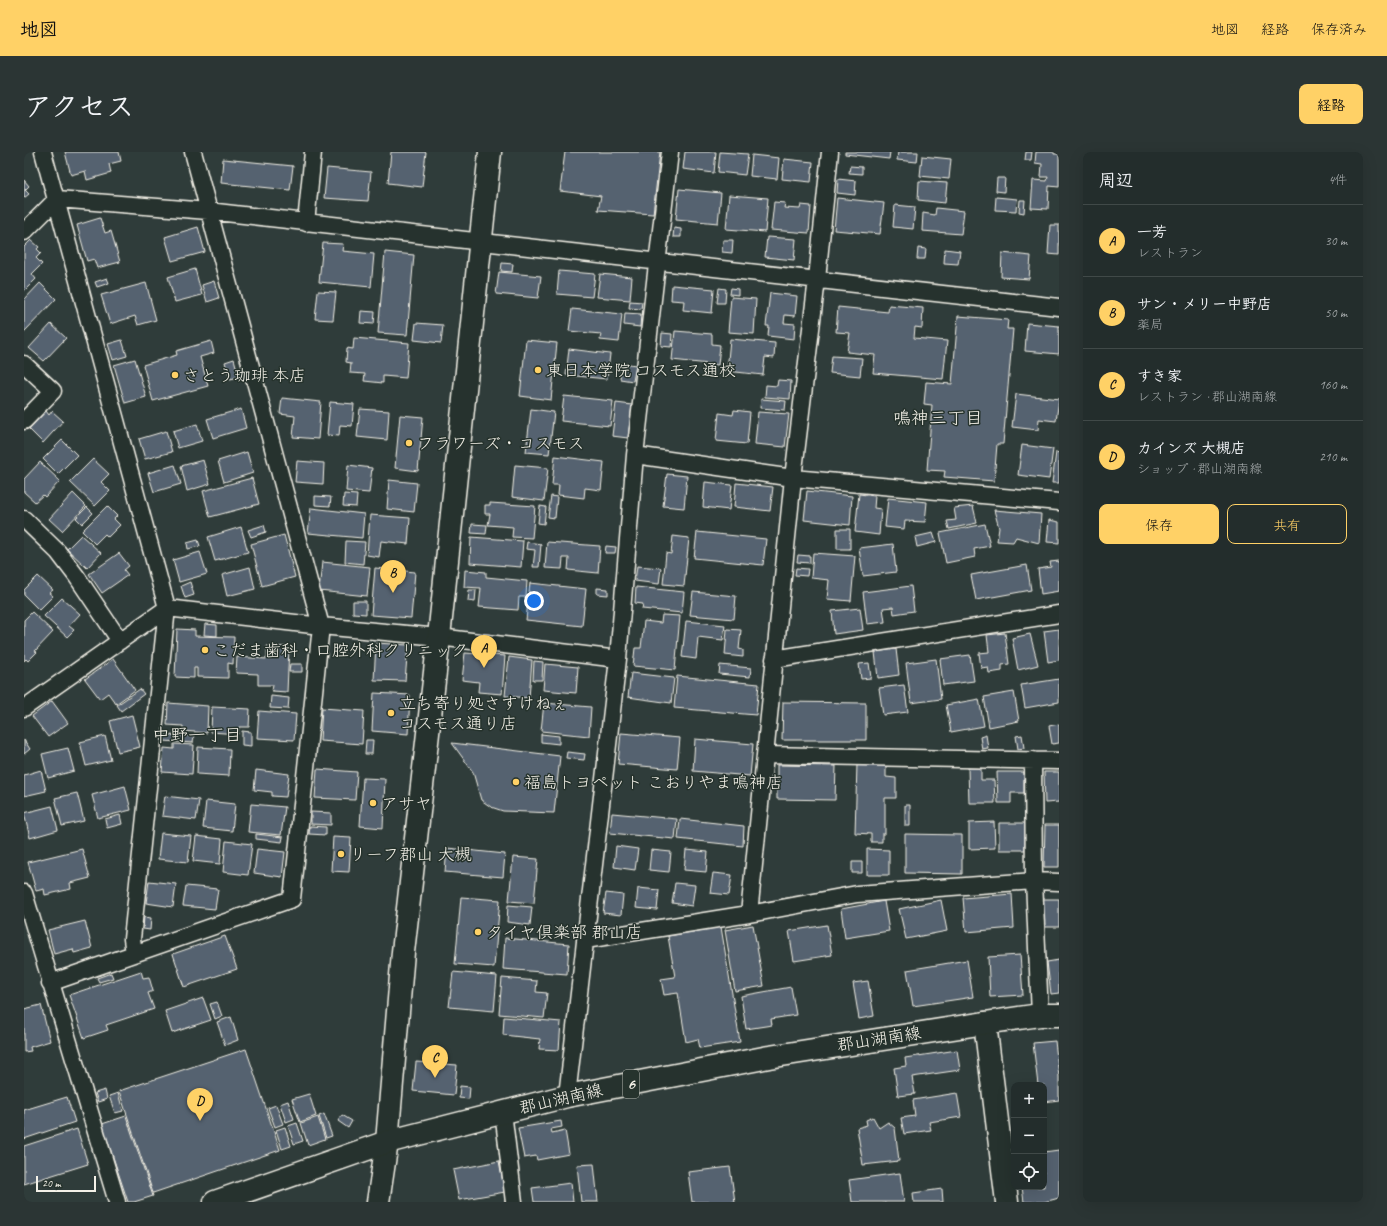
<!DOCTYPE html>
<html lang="ja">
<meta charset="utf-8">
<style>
:root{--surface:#232d2c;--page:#2b3534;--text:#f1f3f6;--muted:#a3a8a9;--line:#404948;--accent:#ffd166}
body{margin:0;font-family:Caveat,"Klee One",sans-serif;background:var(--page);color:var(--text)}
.controls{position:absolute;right:12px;bottom:12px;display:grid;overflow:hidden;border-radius:8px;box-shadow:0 4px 16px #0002}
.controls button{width:36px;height:36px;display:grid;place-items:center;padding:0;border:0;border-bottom:1px solid var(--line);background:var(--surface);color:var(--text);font:20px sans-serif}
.scale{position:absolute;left:12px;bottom:10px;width:60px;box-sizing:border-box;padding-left:4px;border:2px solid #f4f1e8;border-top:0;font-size:11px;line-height:14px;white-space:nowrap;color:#f4f1e8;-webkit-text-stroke:3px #26332d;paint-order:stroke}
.you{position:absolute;left:510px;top:449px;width:14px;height:14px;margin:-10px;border:3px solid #fff;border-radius:50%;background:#1a73e8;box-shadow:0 0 0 6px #1a73e833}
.badge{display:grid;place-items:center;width:26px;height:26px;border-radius:50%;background:var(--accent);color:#111;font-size:13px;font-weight:700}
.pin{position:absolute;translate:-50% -33px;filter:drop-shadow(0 1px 2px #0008)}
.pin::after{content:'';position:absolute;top:21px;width:14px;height:12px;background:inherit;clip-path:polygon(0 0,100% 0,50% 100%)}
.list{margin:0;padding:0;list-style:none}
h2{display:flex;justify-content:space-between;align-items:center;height:52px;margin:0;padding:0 16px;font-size:17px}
h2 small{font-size:13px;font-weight:400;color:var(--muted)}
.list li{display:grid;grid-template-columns:26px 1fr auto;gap:12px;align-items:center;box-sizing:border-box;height:72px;padding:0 16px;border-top:1px solid var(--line)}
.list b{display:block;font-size:15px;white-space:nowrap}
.list p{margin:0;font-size:13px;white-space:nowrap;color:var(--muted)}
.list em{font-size:13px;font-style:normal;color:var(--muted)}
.actions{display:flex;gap:8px;padding:12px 16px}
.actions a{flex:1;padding:9px 0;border:1px solid var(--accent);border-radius:8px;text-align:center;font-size:14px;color:var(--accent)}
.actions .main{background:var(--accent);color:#111}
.icon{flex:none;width:22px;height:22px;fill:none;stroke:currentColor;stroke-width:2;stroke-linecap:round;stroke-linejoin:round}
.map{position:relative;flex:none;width:1035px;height:1050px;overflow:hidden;border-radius:8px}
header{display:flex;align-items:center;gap:24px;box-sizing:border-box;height:56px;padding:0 20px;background:var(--accent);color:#111}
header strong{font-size:19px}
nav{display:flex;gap:22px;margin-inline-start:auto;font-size:14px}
.intro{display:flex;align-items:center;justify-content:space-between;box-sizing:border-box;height:96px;padding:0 24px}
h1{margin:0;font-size:28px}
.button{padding:10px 18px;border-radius:8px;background:var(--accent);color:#111;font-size:14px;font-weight:700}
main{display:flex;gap:24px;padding:0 24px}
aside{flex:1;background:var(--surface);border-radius:8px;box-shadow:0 4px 16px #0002}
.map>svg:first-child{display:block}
.building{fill:#54626f;stroke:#f4f1e8}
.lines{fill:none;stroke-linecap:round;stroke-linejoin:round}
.street-casing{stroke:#f4f1e8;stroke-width:19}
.secondary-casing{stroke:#f4f1e8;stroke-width:25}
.primary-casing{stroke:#f4f1e8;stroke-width:25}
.street{stroke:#26332d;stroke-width:16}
.secondary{stroke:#26332d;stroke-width:22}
.primary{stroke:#26332d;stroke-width:22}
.poi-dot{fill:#ffd166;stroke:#26332d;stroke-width:1.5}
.labels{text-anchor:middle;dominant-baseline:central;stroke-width:3;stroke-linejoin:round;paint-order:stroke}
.shield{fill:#26332d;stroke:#b6b8b0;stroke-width:1}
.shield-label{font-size:16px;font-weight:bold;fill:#f4f1e8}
.poi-label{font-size:17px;fill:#f4f1e8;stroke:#26332d;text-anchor:start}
.street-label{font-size:17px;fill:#f4f1e8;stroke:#26332d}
.neighbourhood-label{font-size:18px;fill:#f4f1e8;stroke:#26332d}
</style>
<header>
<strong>地図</strong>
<nav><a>地図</a><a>経路</a><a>保存済み</a></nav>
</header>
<div class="intro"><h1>アクセス</h1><a class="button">経路</a></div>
<main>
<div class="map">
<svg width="1035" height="1050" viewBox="0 0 1035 1050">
<rect width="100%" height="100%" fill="#2f3c3a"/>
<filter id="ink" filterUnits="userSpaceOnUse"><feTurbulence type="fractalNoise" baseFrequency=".025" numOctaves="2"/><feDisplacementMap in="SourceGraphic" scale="8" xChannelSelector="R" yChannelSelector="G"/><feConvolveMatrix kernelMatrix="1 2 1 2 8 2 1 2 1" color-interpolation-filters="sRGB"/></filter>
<g filter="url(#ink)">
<path class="building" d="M41,0H95L97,9L85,12L87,21L63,28L61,19L47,23Z
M367,0H402L398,35L364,31Z
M541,0H636L629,62L574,58L577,44L536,39Z
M661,0H692L690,21L659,17Z
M696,0L724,2L721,23L694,20Z
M821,0H866L865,7L821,2Z
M874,0H894L893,10L873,8Z
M1002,0H1008L1007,8H1001Z
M1012,0H1030V2H1035V35L1025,34L1024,57L1007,56L1009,28L1023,29L1024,25H1017L1018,12L1011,11Z
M728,3L755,6L753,27L726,24Z
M898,4L927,7L925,27L896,24Z
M199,7L269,14L266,38L197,31Z
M760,7L789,10L787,30L758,27Z
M826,14L838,15V22L825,21Z
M303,16L347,20L344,49L300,46Z
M973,26H981L980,40L972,39Z
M814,27L832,29L831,43L813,41Z
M0,28L5,34L1,38L5,42L0,46Z
M895,29L923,31L921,51L894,48Z
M655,37L697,41L694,71L652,67Z
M705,43L744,46L741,80L702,77Z
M972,45L993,47L992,59L971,58Z
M813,46L860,51L856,82L810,78Z
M996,48H1001L1000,61L995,60Z
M750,50L761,51L760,56L776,57L777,53L787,54L785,81L747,78Z
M871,53L891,55L889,77L869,75Z
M912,56L940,59L937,82L898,79L899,61L911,63Z
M76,66L81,81L87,79L96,110L73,116L70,107L63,109L53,73Z
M1026,73H1035V103L1024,102Z
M174,75L181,100L148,109L141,85Z
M650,76L657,77V85H649Z
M743,85L772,87L770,108L741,105Z
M7,88L15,95L13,97L17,101L12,106L18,112L8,122L12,127L0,139V95Z
M699,88H709L708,101L698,100Z
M299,91L319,92L318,99L350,102L347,135L295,130Z
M894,96L902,97L901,107H893Z
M921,97L936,99L934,112L920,111Z
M361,100L390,103L383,183L354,181Z
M978,101L1007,104L1005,127L977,125Z
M478,111L489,112L488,120L477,119Z
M171,117L178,143L151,150L144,125Z
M535,119L571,122L568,145L533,142Z
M475,120L517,124L514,146L472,142Z
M576,122L608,125L606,148L573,145Z
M83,126L85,131L73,135L71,130Z
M190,129L195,146L183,150L178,133Z
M16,131L32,147L0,180V148Z
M122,131L132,168L114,173L111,164L86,172L77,143Z
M648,133L690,137L688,161L659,158L660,149L647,148Z
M695,136L702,137L701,151H693Z
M707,136L714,137V143L706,142Z
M294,139L312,140L309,168L291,167Z
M746,141L773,144L771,164L761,163L760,171L771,172L770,187L744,184L745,174H742Z
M707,145L732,147L730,182L704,180Z
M606,149L618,150L617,157L605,156Z
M865,153L899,156L898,176L891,175L890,186L923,189L919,227L849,221L851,203L823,200L826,181L812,180L814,155L864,160Z
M548,157L598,162L595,190L576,188L577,182L545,179Z
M337,159L351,160L350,172L336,171Z
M601,161L617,162L616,175L600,173Z
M934,164L984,168L983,177H989L979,292H973L970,329L920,325L921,319L903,318L908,253L900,252L902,230L928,232Z
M392,171L419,173L417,191L390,188Z
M1003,171L1035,174V202L1001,199Z
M27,172L42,186L20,209L5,196Z
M651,179L688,182V192L696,193L694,213L648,208Z
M638,181L648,182L647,195L637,194Z
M330,186L385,191L382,226L359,224V231L340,229L341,222L326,221L327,211L322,210L323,196L329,197Z
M706,187L751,191L750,206L741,205L739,223L703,219Z
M98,188L103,204L89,208L84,192Z
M502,188L533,191L527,248L496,244Z
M187,189L190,201L176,205L184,234L129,249L119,213L153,203L152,199Z
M545,197L586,202L583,227L542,223Z
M808,204L838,206L836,224L806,221Z
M111,207L122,245L101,251L90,213Z
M210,207L215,225L206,227L201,210Z
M598,211L612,213L609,229L596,227Z
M754,228L767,229L766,247L741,245L742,233L753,234Z
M992,242L1035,247L1032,269L1015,267L1014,278L988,275Z
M540,244L589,249L586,274L537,269Z
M258,246L297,250L294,287L269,285L271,264L256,262Z
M737,247L762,249L761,258L736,256Z
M306,250L330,252L328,274L316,273L315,284L303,283Z
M592,251L608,253L604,286L588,284Z
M217,257L222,276L189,286L183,267Z
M336,257L365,259L363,288L333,285Z
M507,257L530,260L525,302L502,300Z
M710,258L726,260L723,292L692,289L695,261L709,263Z
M22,259L25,263L28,259L39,269L19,291L5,277Z
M734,260L765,262L761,295L731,292Z
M376,263L399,265L394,319L371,316Z
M173,272L178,289L154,296L149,279Z
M142,279L148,300L121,307L115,287Z
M38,288L53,303L34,322L19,307Z
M998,293L1029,297L1025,327L994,323Z
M223,300L229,321L200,330L194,309Z
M1032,300L1035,301V331H1028Z
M531,304L580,310L577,338L561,336L560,346L534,343L535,333H528Z
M69,307L85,322L77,330L86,339L71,354L46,330Z
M179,308L186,332L163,339L157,314Z
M273,309L300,311L299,332L271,330Z
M16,310L36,329L21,345L19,343L11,350L0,340V327Z
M151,313L157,332L130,340L124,321Z
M324,313L348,316L345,341L322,339Z
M491,313L524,316L520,349L488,345Z
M643,322L663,324L660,356L639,354Z
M228,326L235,352L186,365L179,339Z
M365,328L393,331L390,360L363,357Z
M681,330L708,333L705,358L679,355Z
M712,331L749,335L746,359L710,355Z
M783,339L828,344L826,373L780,368Z
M49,341L62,354L38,379L25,367Z
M320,342L333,343L332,355L319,354Z
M835,342L851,344L850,356L857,357L855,383L831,380Z
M291,344L307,345L306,354L291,353Z
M527,344L533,345L531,366L524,365Z
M864,346L903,350L901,370L881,369L880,377L861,375Z
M466,351L511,354L508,386L488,385L489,375L464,373L466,362H461V353H466Z
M83,354L93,364L90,367L96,373L84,385L81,382L71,392L58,379Z
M516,354L522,355L520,372L514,371Z
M949,354L953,371L925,377L923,369L932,368L930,356Z
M63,355L69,361L58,372L52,366Z
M287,356L340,362L338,386L284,381Z
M970,358L1017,362L1015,391L992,385L989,390L973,389L975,376Z
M346,363L386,366L384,392L357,389L355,405L343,403Z
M1025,368L1035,370V391L1023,390Z
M448,372L463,373L462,382L447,381Z
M961,372L966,394L950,397L951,405L922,411L916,381Z
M240,373L242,380L227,385L224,378Z
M217,375L224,400L191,409L184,385Z
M813,377H826V397H813Z
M673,380L742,387L739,413L670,406Z
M909,381L912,390L893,395L891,385Z
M57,383L77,401L63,416L43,397Z
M260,383L271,425L238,434L227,392Z
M649,384L665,386L660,434L639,432L642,401L647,402Z
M447,385L499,389L497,415L446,411Z
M174,388L176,394L164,397L163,391Z
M322,389L341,390L339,412L321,410Z
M503,390L517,392L515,415H509L511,398L502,397Z
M523,390L576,394L574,421L544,418L545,406H539L538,417L521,416Z
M869,392L872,420L839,424L835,396Z
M582,394L592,395L591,401H581Z
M176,400L183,422L155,430L149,408Z
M95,401L105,414L100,418L104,423L78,441L65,422Z
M789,401L831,404L827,449L803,447L805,428L787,426Z
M774,403L786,404V411L773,410Z
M1035,409V439L1017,442L1014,417L1027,415L1026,410Z
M298,410L346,415L343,444L295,439Z
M1003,413L1007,438L952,448L947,423Z
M613,414L637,416L635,432L611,429Z
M226,415L231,437L203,444L198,423Z
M351,416L391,420L387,466L347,463Z
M772,416L784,417L783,424L771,423Z
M441,418L462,420V425L503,429L502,445H495L494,458L455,455L457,436L440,435Z
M14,424L29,438L25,441L29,444L15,458L0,443V438Z
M166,430L170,443L161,446L157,434Z
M506,431L562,437L558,474L502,468Z
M887,434L890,459L870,462L869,455L859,456L861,470L843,472L839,440Z
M612,435L660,440L658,461L618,457L619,452L611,451Z
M573,436L584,437V443L573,442Z
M445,438H452L451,450L444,449Z
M669,440L712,444L710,467L666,463Z
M38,446L56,462L45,474L50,478L43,485L20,464Z
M329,449H342V462L329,461Z
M836,456L839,478L810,482L808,459Z
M8,460L29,480L11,499L13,500L4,509L2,507L0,509V468Z
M638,463L656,464L651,518L609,514L611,496H617L620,469L637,471Z
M662,469L701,473L699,488L674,485L672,507L658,505Z
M181,472L193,473V484L180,483Z
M153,477L171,478V484L210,485L209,512L204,511V526L173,525V516H170V526L151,525Z
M703,477L717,478L715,497L719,498V505L701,503Z
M1035,477V508L1024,510L1020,479Z
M981,481L985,512L978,513V519L965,521L964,515L957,516L955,501L965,500L963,483Z
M1006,482L1014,513L994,518L988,486Z
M352,491L384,493L381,529L350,528Z
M243,494L265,495L263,540L248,539L249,533H234V522L212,521L213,505L243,507Z
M872,497L875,523L854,526L851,500Z
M441,501L481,504L478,542L454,540L455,530L438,528Z
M946,503L950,529L919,533L916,507Z
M485,505L508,508L505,546L481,544Z
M89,507L111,538L92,552L84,541L76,547L61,527Z
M912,507L917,547L887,551L882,511Z
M510,509L519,510L518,528H509Z
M845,511L847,526L837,527L835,512Z
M266,512H278V520H265Z
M521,512L554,515L552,541L519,538Z
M696,513L727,516L726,525L695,522Z
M607,521L650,526L647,551L604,545Z
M653,524L735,532L732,563L650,556Z
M1035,527V550L1001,556L997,533Z
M880,533L884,560L859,563L855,536Z
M116,537L120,542L97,559L93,553Z
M990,540L995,569L965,575L960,545Z
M350,541L386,543L384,582L348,579Z
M247,544L265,546L264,557L246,556Z
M955,547L960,574L927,580L922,553Z
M28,549L44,571L24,585L8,564Z
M759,550L842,551V588H758Z
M144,551L184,554L183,581L159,579V574L143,573Z
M520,551L567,555L565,584L517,579Z
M188,555L226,557L225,575H215L214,582L187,580Z
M298,556L340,559L338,592L296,589Z
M235,559L272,562L270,588L233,586Z
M108,563L116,595L94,600L86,569Z
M1035,572V591L1028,592L1025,574Z
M218,579L227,580V594L218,593Z
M597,581L656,586L653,617L594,612Z
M517,582L535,584V592L517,590Z
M140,583L170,584L169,591L140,589Z
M962,583L964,596L958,597L956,585Z
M998,583L1000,596L994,597L992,584Z
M81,584L87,608L62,614L56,590Z
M671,587L729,592L726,624L669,619Z
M0,588L6,597L0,602Z
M342,588H349L348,602H341Z
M428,591L536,604L530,661L479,659L467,655L457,648L449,620Z
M150,592L170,593L168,622L138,620L140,596L150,597Z
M174,595L206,597L205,624L173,622Z
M44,596L50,619L24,626L18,602Z
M543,600L561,602L560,608L542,606Z
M833,612L862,613V625L872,626V646H861V682H858V690H847V682L831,681Z
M753,613L812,614L811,648L753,647Z
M944,616H957V628H970L971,651H945Z
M293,617L333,620L331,648L291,646Z
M17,618L22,639L0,644V623Z
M232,618L265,622L262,645L248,644V640L230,638Z
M973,620H1000V641H987V651H974Z
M1020,620H1035V650L1021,651Z
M339,626L361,627L359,676L336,674Z
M101,634L107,658L74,666L68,643Z
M53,641L60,669L38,674L31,646Z
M141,644L175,648L172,668L138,664Z
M182,649L211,652L208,679L179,676Z
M227,652L261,655L257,683L224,680Z
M881,653H886V674H881Z
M28,654L34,678L6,686L0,661Z
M287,660L307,661V673L287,672Z
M588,661L653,667L651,687L586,681Z
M96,663L98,672L83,676L81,667Z
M656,667L720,674L719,694L654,687Z
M970,670L971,696L945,697V671Z
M975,671H1001V698H975Z
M1021,673H1035V715H1020Z
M286,674L302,675V683L285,682Z
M137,681L167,684L164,710L134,707Z
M232,682L259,685L258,690L232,687Z
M881,682L938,683V722L881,721Z
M172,684L198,687L196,712L169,709Z
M309,685L327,686L325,720L307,719Z
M202,689L228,692L224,723L199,720Z
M592,694L614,697L611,718L590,715Z
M423,696L481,702L479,725L421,720Z
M58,697L66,726L46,731L47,737L21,743L20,737L12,739L4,710Z
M233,697L261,700L258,725L230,721Z
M843,697L865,698V723H843Z
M627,698L647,700L645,720L625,718Z
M662,698L684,700L682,720L660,718Z
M489,705L514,707L510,751L485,749Z
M828,710H838V721H828Z
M689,721L708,723L705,743L686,741Z
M125,729L152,732L149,755L122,751Z
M651,731L671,733L668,754L648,751Z
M162,734L194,737L191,757L159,754Z
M614,736L635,738L633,758L612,756Z
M582,741L599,743L597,763L579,761Z
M988,742L990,776L942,780L939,746Z
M437,745L476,748L470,815L431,812Z
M1018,747H1035V775H1019Z
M917,748L923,779L882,787L875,757Z
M860,749L865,779L821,786L817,757Z
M484,753L508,755L506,773L483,770Z
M120,765L127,766L126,778L119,777Z
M61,769L68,796L50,801L49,797L30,802L24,778Z
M729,773L740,834L711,839L701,778Z
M803,773L808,803L770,809L765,779Z
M697,775L716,890L676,896L674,887L662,890L654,841L640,843L637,827L651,825L644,784Z
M201,784L213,817L160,835L149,802Z
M481,786L545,792L543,822L479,817Z
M996,803L999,843L966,845L964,805Z
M943,808L949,845L889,854L883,818Z
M1035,808V841L1027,842L1023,810Z
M117,819L119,826L125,825L129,839L124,841L130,857L82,873L84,878L60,886L45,843Z
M429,820L473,824L470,859L425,855Z
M87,821L89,826L75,830L73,826Z
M478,826L513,829L512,840L523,841L520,866L475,862Z
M844,829L850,864L835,867L829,831Z
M767,835L772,863L747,867L748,873L722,877L717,844Z
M179,846L187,868L148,881L141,859Z
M193,850L198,864L191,867L186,852Z
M17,853L26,889L6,895L7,899L0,900V857Z
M207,865L214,888L201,893L193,870Z
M480,865L537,870L535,898L515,897L516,887L479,883Z
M1031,889L1035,925V948L1020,950V933H1014L1009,891Z
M222,897L256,998L129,1041L95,939Z
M933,898L936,918L888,925L891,942L874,944L870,916L882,914L881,906Z
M392,910L433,913L430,943L389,939Z
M436,934L446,935L445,947L435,946Z
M81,938L83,947L74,950L71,941Z
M94,941L99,959L91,961L85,944Z
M933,941L937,965L905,970L907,978L880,982L877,966L891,964L889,948Z
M285,942L292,964L276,970L268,947Z
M43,945L51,970L0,987V958Z
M264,949L270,967L262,970L256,952Z
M252,953L259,972L251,975L244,956Z
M300,962L308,984L302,986L295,964Z
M318,963L328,969L324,976L314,969Z
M102,964L129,1044L110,1050H104L78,972Z
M294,965L301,987L284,993L277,971Z
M849,965L855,976L864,970L871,976L875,1009L839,1013L833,976L843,973L842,968Z
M537,969L538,975L527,977L528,981L541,978L545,1002L513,1008L512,1004L500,1006L494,976Z
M273,971L279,989L270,992L264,974Z
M261,975L267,994L258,997L252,978Z
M53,977L64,1012L0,1032V994Z
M1035,998V1046L1020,1050H1000L998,1035H1020V1000Z
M475,1009L481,1040L435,1048L429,1018Z
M570,1012L574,1050H557L553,1013Z
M706,1015L711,1050H668L664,1020Z
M876,1021L880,1050H828L825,1028Z
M547,1031L549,1050H510L508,1036Z
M918,1037L919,1050H890L889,1041Z"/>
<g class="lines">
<g class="street-casing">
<path id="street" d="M19,0L143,456L108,787L110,801
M282,71L289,0
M0,80L33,47L184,59L1035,155
M0,212L29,239L0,269
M611,303L769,326L1035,350
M0,367L34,400L53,425L96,489
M750,507L1035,462
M0,556L143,456L297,474L415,485L594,507
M741,603L1035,609
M1009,608L1010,729L1016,863
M0,741L93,1050
M725,762L769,326L793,127L806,0
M561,788L725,762L833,742L1010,729L1035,730
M26,831L268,747L297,474L169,0
M543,944L594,507L611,303L646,0
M479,960L490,1050"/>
</g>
<g class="secondary-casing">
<path id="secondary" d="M961,871L983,1050
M354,1050L363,990L379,800L415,485L466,0"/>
</g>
<g class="primary-casing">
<path id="primary" d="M191,1050L363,990L543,944L745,905L961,871L1016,863H1035"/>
</g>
<use href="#street" class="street"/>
<use href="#secondary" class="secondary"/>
<use href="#primary" class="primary"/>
</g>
</g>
<g class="poi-dot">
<circle cx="514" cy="218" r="4"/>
<circle cx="151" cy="223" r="4"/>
<circle cx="385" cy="291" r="4"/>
<circle cx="181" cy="498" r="4"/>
<circle cx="367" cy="561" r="4"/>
<circle cx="492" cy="630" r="4"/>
<circle cx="349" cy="651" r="4"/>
<circle cx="317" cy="702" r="4"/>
<circle cx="454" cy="780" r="4"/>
</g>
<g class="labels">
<rect class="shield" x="599" y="918" width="16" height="28" rx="3"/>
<g class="shield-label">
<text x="607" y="932">6</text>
</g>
<g class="poi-label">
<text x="522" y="218">東日本学院 コスモス通校</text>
<text x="159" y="223">さとう珈琲 本店</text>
<text x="393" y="291">フラワーズ・コスモス</text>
<text x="189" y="498">こだま歯科・口腔外科クリニック</text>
<text x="375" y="551">立ち寄り処さすけねぇ<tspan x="375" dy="20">コスモス通り店</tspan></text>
<text x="500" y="630">福島トヨペット こおりやま鳴神店</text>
<text x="357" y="651">アサヤ</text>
<text x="325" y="702">リーフ郡山 大槻</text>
<text x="462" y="780">タイヤ倶楽部 郡山店</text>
</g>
<g class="street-label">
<text transform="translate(855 887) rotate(-9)">郡山湖南線</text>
<text transform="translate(537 947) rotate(-13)">郡山湖南線</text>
</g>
<g class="neighbourhood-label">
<text x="914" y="266">鳴神三丁目</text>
<text x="173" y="583">中野一丁目</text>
</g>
</g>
</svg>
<div class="controls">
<button>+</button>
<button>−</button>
<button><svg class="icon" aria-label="locate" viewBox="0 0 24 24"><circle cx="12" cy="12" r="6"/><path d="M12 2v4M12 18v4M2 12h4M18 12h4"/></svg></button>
</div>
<div class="scale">20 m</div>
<div class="you"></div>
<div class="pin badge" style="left:460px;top:516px">A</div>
<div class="pin badge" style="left:369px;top:441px">B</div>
<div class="pin badge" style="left:411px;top:926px">C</div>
<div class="pin badge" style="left:176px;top:969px">D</div>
</div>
<aside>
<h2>周辺<small>4件</small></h2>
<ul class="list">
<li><span class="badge">A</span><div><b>一芳</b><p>レストラン</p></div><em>30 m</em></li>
<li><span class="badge">B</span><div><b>サン・メリー中野店</b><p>薬局</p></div><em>50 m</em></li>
<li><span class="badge">C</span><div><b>すき家</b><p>レストラン · 郡山湖南線</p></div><em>160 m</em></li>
<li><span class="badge">D</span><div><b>カインズ 大槻店</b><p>ショップ · 郡山湖南線</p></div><em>210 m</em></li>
</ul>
<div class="actions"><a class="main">保存</a><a>共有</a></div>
</aside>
</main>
